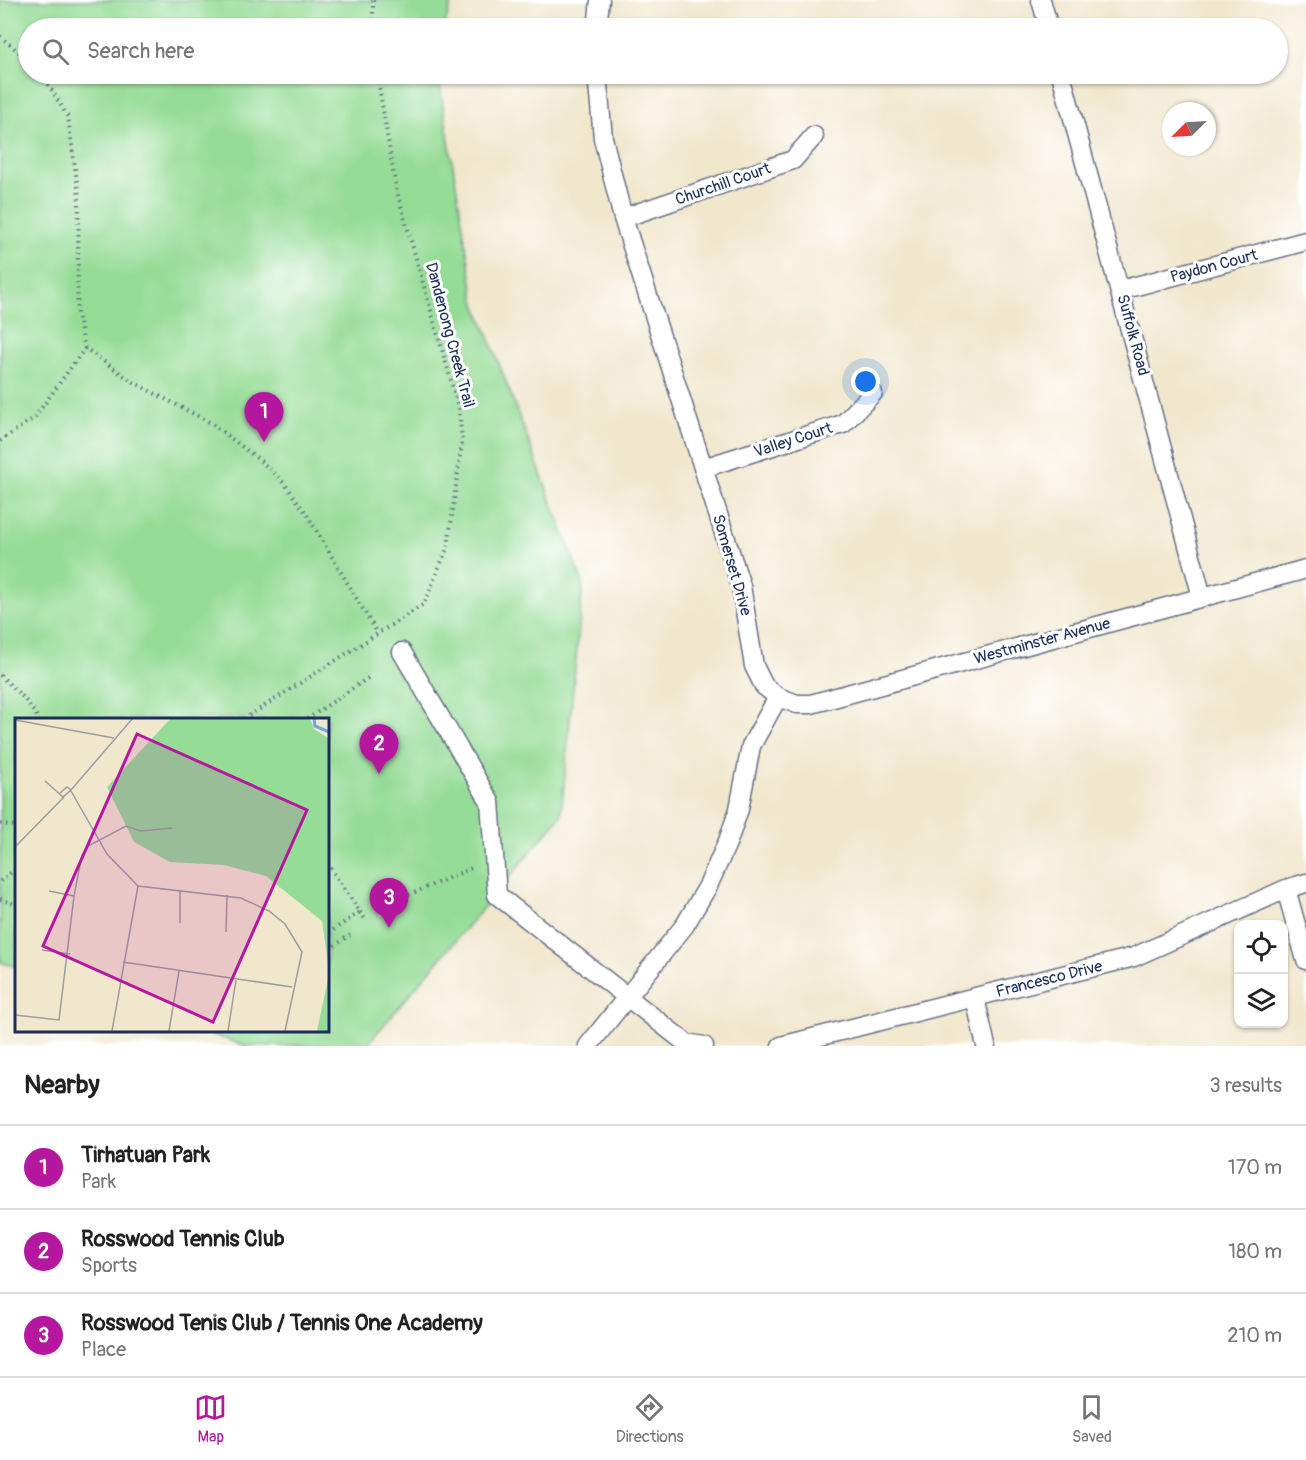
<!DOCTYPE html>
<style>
:root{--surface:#fff;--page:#f2f2f2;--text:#222;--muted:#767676;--line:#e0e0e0;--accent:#b5179e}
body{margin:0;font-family:Pangolin,sans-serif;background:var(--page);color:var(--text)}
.controls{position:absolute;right:18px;bottom:18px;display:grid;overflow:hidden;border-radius:12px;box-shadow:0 2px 4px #0004}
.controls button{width:54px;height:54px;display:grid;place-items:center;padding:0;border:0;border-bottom:2px solid var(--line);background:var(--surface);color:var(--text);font:30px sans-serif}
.compass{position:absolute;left:1162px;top:102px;width:54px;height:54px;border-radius:50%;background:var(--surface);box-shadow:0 2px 4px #0004;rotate:246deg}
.you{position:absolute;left:866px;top:382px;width:21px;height:21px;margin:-15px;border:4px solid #fff;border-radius:50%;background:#1a73e8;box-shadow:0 0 0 9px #1a73e833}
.badge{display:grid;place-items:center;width:39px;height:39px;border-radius:50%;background:var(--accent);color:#fff;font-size:20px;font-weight:700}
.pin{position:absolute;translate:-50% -50px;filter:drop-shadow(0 2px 3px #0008)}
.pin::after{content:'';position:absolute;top:32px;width:21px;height:18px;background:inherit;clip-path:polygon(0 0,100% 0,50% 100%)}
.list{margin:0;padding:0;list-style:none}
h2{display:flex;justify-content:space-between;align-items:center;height:78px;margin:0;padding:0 24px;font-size:26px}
h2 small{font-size:20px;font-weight:400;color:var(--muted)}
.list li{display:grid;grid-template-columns:39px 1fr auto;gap:18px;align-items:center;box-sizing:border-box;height:84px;padding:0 24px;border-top:2px solid var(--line)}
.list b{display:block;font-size:22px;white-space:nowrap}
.list p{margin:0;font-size:20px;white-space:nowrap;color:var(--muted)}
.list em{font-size:20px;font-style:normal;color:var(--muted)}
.icon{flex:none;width:33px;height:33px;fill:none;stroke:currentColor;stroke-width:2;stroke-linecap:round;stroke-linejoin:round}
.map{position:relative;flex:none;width:1306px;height:1046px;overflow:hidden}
.search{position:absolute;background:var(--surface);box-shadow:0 2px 4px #0004;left:18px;right:18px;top:18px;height:66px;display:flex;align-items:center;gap:15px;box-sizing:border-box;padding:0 21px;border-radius:33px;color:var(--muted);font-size:22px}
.sheet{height:330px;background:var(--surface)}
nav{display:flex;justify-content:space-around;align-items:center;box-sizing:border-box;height:84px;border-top:2px solid var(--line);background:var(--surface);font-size:16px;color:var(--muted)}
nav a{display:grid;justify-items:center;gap:3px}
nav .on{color:var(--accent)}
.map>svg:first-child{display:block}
.green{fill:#95dc96;stroke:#58867a;stroke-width:1.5}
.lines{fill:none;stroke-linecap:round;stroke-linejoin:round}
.minor-casing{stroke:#666f85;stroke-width:21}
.path{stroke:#666f85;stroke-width:4;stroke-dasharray:1.5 4.5;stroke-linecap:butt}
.minor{stroke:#fff;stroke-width:18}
.labels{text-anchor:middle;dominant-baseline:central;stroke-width:6;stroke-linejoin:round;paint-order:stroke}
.street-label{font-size:16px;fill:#1b2f5e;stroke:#fff}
.inset-river{fill:none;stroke:#6aaade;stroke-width:3}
.inset-road{fill:none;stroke:#9b9da1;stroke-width:1.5}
.view{fill:#b5179e;fill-opacity:0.15;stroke:#b5179e;stroke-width:3}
.inset-edge{fill:none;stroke:#1b2f5e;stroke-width:3}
</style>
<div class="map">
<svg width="1306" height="1046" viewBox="0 0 1306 1046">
<rect width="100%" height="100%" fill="#fff"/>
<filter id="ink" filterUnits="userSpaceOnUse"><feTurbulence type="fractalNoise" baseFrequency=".0167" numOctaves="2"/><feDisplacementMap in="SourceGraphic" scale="12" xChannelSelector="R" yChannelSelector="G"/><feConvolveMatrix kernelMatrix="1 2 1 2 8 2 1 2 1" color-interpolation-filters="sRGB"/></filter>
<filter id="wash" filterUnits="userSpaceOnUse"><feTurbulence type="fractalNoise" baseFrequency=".008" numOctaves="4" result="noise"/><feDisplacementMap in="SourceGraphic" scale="24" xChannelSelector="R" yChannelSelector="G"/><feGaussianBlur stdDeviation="1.35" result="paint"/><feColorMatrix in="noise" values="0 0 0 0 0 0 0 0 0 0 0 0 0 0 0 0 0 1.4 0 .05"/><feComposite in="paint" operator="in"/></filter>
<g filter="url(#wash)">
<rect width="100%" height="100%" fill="#f1e7cd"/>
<path class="green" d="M0,0H452L444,28H28V74H438L475,301L583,584L561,816L366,1046H246L198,1030H327V719H16V967L0,962Z"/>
</g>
<g filter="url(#ink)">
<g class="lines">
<g class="minor-casing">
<path id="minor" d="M1041,0L1049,28
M597,28L600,0
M1061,74L1202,597
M623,218L793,160L814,136
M1121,290L1306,241
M703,468L843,424L873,393
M402,652L490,802L497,895L686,1043L704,1046
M778,697L797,704H811L1306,569
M1286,889L1306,960
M975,998L986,1046
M588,1046L685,925L708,886L728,841L739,809L751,746L778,697L764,686L754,666L741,586L623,218L603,138L597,74
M781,1046L1134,957L1286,889L1306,883"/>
</g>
<path class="path" d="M373,0V28
M0,36L28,60
M42,74L68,117L79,196L77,314L85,348L133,382L211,423L262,462L285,484L306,513L377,633
M0,441L35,417L85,348
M0,675L24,698L39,719
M244,719L424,604L448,546L462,441L459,409L396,188L377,74
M307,719L368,678
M0,824L16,826
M327,863L360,912L327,934
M0,881L16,869
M409,895L474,867
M0,899L16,904
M360,912L365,919
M327,941L331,948L350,935"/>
<use href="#minor" class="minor"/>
</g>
</g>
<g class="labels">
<g class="street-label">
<text transform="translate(723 184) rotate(-19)">Churchill Court</text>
<text transform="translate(1214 266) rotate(-15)">Paydon Court</text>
<text transform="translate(450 335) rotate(75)">Dandenong Creek Trail</text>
<text transform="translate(1133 335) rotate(75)">Suffolk Road</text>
<text transform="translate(793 440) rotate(-18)">Valley Court</text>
<text transform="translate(732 565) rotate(74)">Somerset Drive</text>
<text transform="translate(1042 641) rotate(-15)">Westminster Avenue</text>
<text transform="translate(1049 979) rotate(-14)">Francesco Drive</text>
</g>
</g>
<g transform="translate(15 718)">
<rect width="314" height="314" fill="#f1e7cd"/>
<path d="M156,0H295L299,11L313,20V245L307,203L251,158L209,147L155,144L119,124L92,69ZM313,261V313H302Z" fill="#95dc96"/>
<path class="inset-river" d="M299,0L300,8L314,14"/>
<path class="inset-road" d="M0,2L99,20M30,63L48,79L56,72L52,69L45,75M56,72L118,0M56,73L92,136L123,168L226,180L254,193L270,206L287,234L270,313M0,129L49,79M34,173L59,178M165,205V172M211,214L212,177M27,232L55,236M108,244L277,269M0,297L44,302L59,178L67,137L73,128L111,108L126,113L157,110M97,313L123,168M154,313L164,253M213,313L221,262"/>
<path class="view" d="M122,16L292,92L198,304L28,228Z"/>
<rect width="314" height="314" class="inset-edge"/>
</g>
</svg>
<div class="controls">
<button><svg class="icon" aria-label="locate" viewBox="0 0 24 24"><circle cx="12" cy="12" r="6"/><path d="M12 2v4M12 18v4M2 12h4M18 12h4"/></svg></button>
<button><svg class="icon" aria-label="layers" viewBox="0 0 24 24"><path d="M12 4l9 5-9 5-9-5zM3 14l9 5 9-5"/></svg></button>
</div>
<svg class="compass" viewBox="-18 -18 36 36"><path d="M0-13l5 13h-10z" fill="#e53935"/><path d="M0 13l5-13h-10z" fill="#767676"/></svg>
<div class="you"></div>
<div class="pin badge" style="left:264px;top:442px">1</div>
<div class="pin badge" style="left:379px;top:774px">2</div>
<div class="pin badge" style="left:389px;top:928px">3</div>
<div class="search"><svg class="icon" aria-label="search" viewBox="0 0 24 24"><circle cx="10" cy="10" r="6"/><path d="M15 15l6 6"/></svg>Search here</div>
</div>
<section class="sheet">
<h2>Nearby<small>3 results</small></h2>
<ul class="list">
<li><span class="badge">1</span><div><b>Tirhatuan Park</b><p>Park</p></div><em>170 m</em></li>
<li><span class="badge">2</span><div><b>Rosswood Tennis Club</b><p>Sports</p></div><em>180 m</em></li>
<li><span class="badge">3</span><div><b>Rosswood Tenis Club / Tennis One Academy</b><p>Place</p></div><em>210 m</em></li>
</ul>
</section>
<nav>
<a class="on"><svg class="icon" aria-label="map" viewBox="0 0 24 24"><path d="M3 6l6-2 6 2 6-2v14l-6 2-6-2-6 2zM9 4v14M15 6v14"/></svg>Map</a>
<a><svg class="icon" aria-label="directions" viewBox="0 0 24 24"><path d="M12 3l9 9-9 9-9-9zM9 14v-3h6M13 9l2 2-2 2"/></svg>Directions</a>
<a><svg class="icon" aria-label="saved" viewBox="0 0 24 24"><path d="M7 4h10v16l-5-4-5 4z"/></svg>Saved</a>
</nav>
